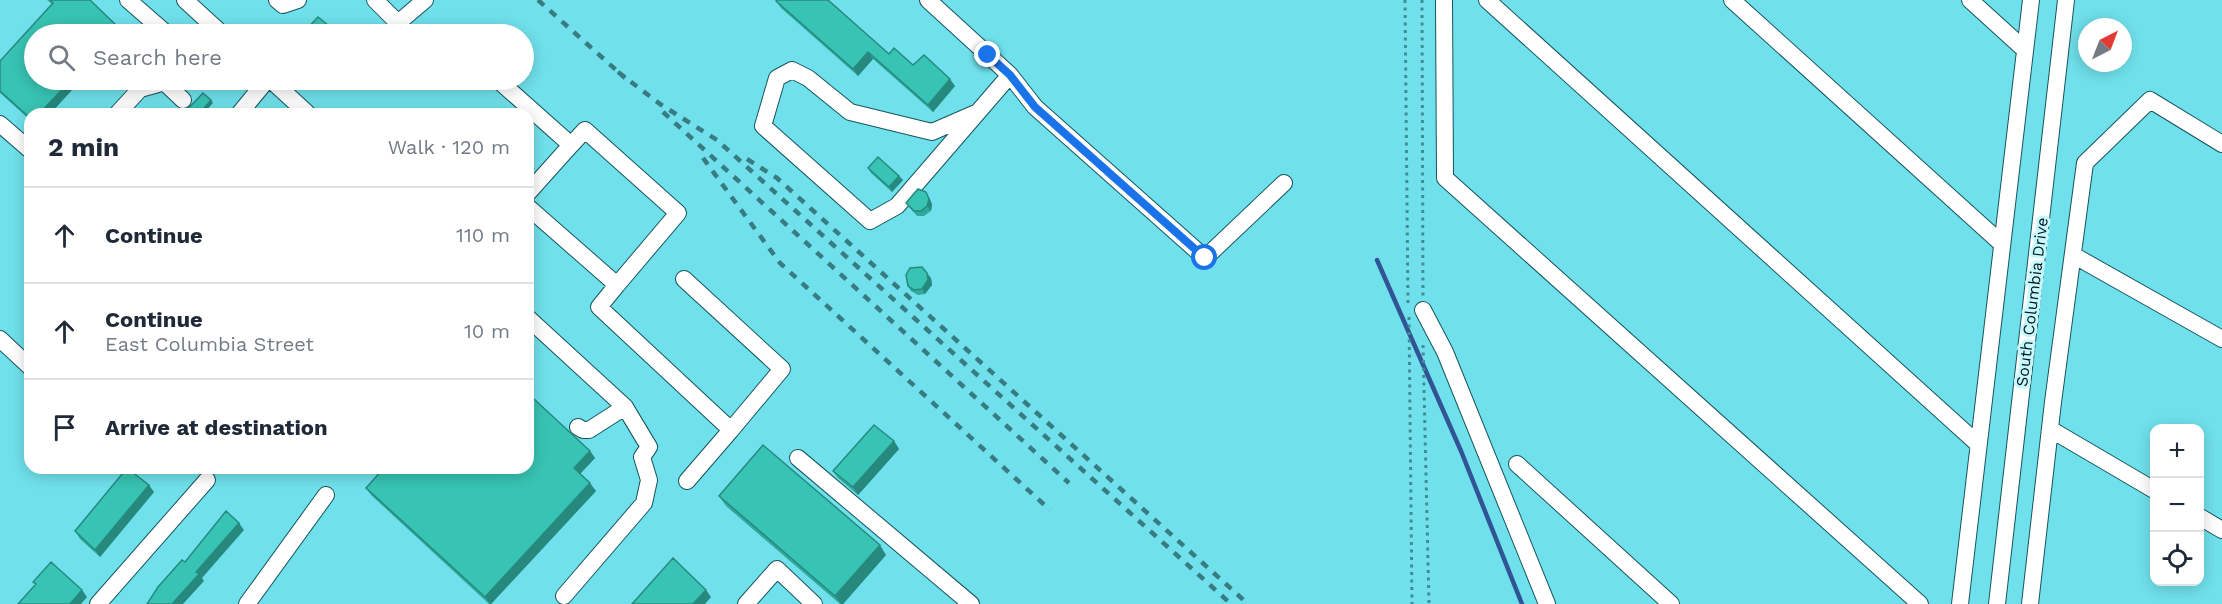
<!DOCTYPE html>
<meta charset="utf-8">
<style>
:root{--surface:#fff;--page:#f6f6f7;--text:#1f2937;--muted:#747a83;--line:#e0e1e3}
body{margin:0;font-family:"Work Sans",sans-serif;background:var(--page);color:var(--text)}
.controls{position:absolute;right:18px;bottom:18px;display:grid;overflow:hidden;border-radius:12px;box-shadow:0 3px 15px #0003}
.controls button{width:54px;height:54px;display:grid;place-items:center;padding:0;border:0;border-bottom:2px solid var(--line);background:var(--surface);color:var(--text);font:30px sans-serif}
.compass{position:absolute;left:2078px;top:18px;width:54px;height:54px;border-radius:50%;background:var(--surface);box-shadow:0 3px 15px #0003;rotate:42deg}
.stop{position:absolute;width:18px;height:18px;margin:-14px;border:4px solid #1a73e8;border-radius:50%;background:#fff}
.stop.end{background:#1a73e8;border-color:#fff;box-shadow:0 2px 6px #0008}
.list{margin:0;padding:0;list-style:none}
h2{display:flex;justify-content:space-between;align-items:center;height:78px;margin:0;padding:0 24px;font-size:26px}
h2 small{font-size:20px;font-weight:400;color:var(--muted)}
.list li{display:grid;grid-template-columns:39px 1fr auto;gap:18px;align-items:center;box-sizing:border-box;height:96px;padding:0 24px;border-top:2px solid var(--line)}
.list b{display:block;font-size:22px;white-space:nowrap}
.list p{margin:0;font-size:20px;white-space:nowrap;color:var(--muted)}
.list em{font-size:20px;font-style:normal;color:var(--muted)}
.icon{flex:none;width:33px;height:33px;fill:none;stroke:currentColor;stroke-width:2;stroke-linecap:round;stroke-linejoin:round}
.map{position:relative;flex:none;width:2222px;height:604px;overflow:hidden}
.search{position:absolute;background:var(--surface);box-shadow:0 3px 15px #0003;left:24px;top:24px;width:510px;height:66px;display:flex;align-items:center;gap:15px;box-sizing:border-box;padding:0 21px;border-radius:33px;color:var(--muted);font-size:22px}
.panel{position:absolute;background:var(--surface);box-shadow:0 3px 15px #0003;left:24px;top:108px;width:510px;height:366px;border-radius:18px}
.map>svg:first-child{display:block}
.lines{fill:none;stroke-linecap:round;stroke-linejoin:round}
.stream{stroke:#305494;stroke-width:4.5}
.minor-casing{stroke:#15555b;stroke-width:18}
.path{stroke:#418c93;stroke-width:3;stroke-dasharray:3 4.5;stroke-linecap:butt}
.minor{stroke:#fff;stroke-width:16}
.rail{stroke:#387b81;stroke-width:4.5;stroke-dasharray:8 8;stroke-linecap:butt}
.wall{fill:#30a99b}
.shaded-wall{fill:#27897e}
.building{fill:#38c4b4;stroke:#27897e;stroke-width:1.5}
.route{stroke:#1a73e8;stroke-width:8}
.labels{text-anchor:middle;dominant-baseline:central;stroke-width:6;stroke-linejoin:round;paint-order:stroke}
.street-label{font-size:16px;fill:#001517;stroke:#c6f9fe}
</style>
<div class="map">
<svg width="2222" height="604" viewBox="0 0 2222 604">
<rect width="100%" height="100%" fill="#70e1ec"/>
<g class="lines">
<path class="stream" d="M1377,260L1461,451L1522,604"/>
<g class="minor-casing">
<path id="minor" d="M128,0L167,34
M185,0L222,34
M277,0L283,5L298,0
M375,0L398,23L388,33
M928,0L1010,75L1035,107L1205,258L1284,183
M1444,0L1445,178L1920,604
M1487,0L1978,444
M1732,0L2002,244
M1970,0L2025,50
M398,23L425,0
M162,80L183,100
M271,80L308,114
M498,80L571,145L528,193
M978,112L932,132L850,112L808,78L792,70L777,78L763,126L870,221L897,206L1010,75
M117,114L140,89L158,84L163,80
M239,114L267,80
M0,124L30,150
M571,145L585,130L678,213L617,285
M528,207L617,285L599,307L731,430L782,369L684,279
M2073,255L2222,339
M1423,310L1445,352L1547,604
M528,318L625,407L649,447L642,457L649,480L644,503L564,596
M0,339L30,367
M578,427L583,430H589L625,407
M2050,429L2154,490
M798,458L971,604
M1517,464L1671,604
M687,481L731,430
M2200,517L2222,530
M98,604L207,480
M247,604L326,495
M746,604L777,569L814,604
M1960,604L2031,0
M1997,604L2066,0
M2030,604L2053,402L2085,163L2150,100L2222,144"/>
</g>
<path class="path" d="M1405,0L1408,304
M1422,0L1423,296
M1409,317L1412,604
M1423,345L1429,604"/>
<use href="#minor" class="minor"/>
<path class="rail" d="M538,0L625,78
M618,72L660,104L717,140L1231,604
M663,112L1069,483
M703,158L780,263L1050,510
M747,159L777,178L1248,604"/>
</g>
<path class="wall" d="M47,0H90L118,27L123,33L122,34H34V80H81L50,114H30V120L0,93V61L52,4Z
M776,1L913,65L955,86L933,112L873,59L858,76L781,8Z
M868,168L903,180L892,192L871,173Z
M929,197L932,204L931,211L924,216H917L906,203Z
M931,278L932,285L925,294L918,295L911,291L908,286Z
M894,441L899,449L858,495L838,478L833,471Z
M590,451L595,458L580,474L596,491L491,604H489L371,495L366,488Z
M154,492L100,557L80,539L75,531Z
M719,496L886,555L843,604H840L726,506Z"/>
<path class="shaded-wall" d="M118,27L123,33L122,34H111Z
M868,52L873,59L858,76L853,69Z
M950,79L955,86L933,112L928,105Z
M71,80H81L50,114H39Z
M211,100L213,103L203,114H199Z
M899,176L903,180L892,192L889,187Z
M926,192L932,204L931,211L927,206Z
M927,273L931,278L932,285L925,294L922,289Z
M894,441L899,449L858,495L853,487Z
M590,451L595,458L579,475L574,468Z
M590,483L596,491L491,604H490L485,597Z
M149,485L154,492L100,557L95,550Z
M239,523L244,530L202,578L204,581L183,604H172L196,572Z
M880,545L886,555L843,604H841L835,596Z
M82,590L87,597L81,604H70Z
M706,590L711,597L705,604H693Z"/>
<path class="building" d="M50,0H90L118,27L111,34H34V80H71L39,114H30V118L0,91V61L53,3Z
M777,0H828L889,54L894,48L913,65L924,55L950,79L928,105L868,52L853,69L776,1Z
M318,17L339,34H302Z
M203,93L211,100L199,114H183Z
M878,157L899,176L889,187L868,168Z
M918,189L926,192L929,199L927,206L921,211H914L906,203Z
M922,267L927,273L928,280L922,289L914,290L908,286L906,275L910,268Z
M534,399L590,451L574,468L590,483L485,597L366,488L384,468H528V406Z
M874,425L894,441L853,487L833,471Z
M763,445L880,545L835,596L719,496Z
M127,468L149,485L95,550L75,531Z
M226,511L239,523L196,572L199,574L172,604H147L158,587L182,560L185,562Z
M673,558L706,590L693,604H632Z
M51,562L82,590L70,604H18L36,584L33,582Z"/>
<g class="lines">
<path class="route" d="M988,55L1010,75L1035,107L1205,258"/>
</g>
<g class="labels">
<g class="street-label">
<text transform="translate(2032 302) rotate(-83)">South Columbia Drive</text>
</g>
</g>
</svg>
<div class="controls">
<button>+</button>
<button>−</button>
<button><svg class="icon" aria-label="locate" viewBox="0 0 24 24"><circle cx="12" cy="12" r="6"/><path d="M12 2v4M12 18v4M2 12h4M18 12h4"/></svg></button>
</div>
<svg class="compass" viewBox="-18 -18 36 36"><path d="M0-13l5 13h-10z" fill="#e53935"/><path d="M0 13l5-13h-10z" fill="#747a83"/></svg>
<div class="stop" style="left:1205px;top:258px"></div>
<div class="stop end" style="left:988px;top:55px"></div>
<div class="search"><svg class="icon" aria-label="search" viewBox="0 0 24 24"><circle cx="10" cy="10" r="6"/><path d="M15 15l6 6"/></svg>Search here</div>
<section class="panel">
<h2>2 min<small>Walk · 120 m</small></h2>
<ul class="list">
<li><svg class="icon" aria-label="ahead" viewBox="0 0 24 24"><path d="M12 20V5M6 11l6-6 6 6"/></svg><div><b>Continue</b></div><em>110 m</em></li>
<li><svg class="icon" aria-label="ahead" viewBox="0 0 24 24"><path d="M12 20V5M6 11l6-6 6 6"/></svg><div><b>Continue</b><p>East Columbia Street</p></div><em>10 m</em></li>
<li><svg class="icon" aria-label="arrive" viewBox="0 0 24 24"><path d="M6 21V4h12l-3 4 3 4H6"/></svg><div><b>Arrive at destination</b></div></li>
</ul>
</section>
</div>
